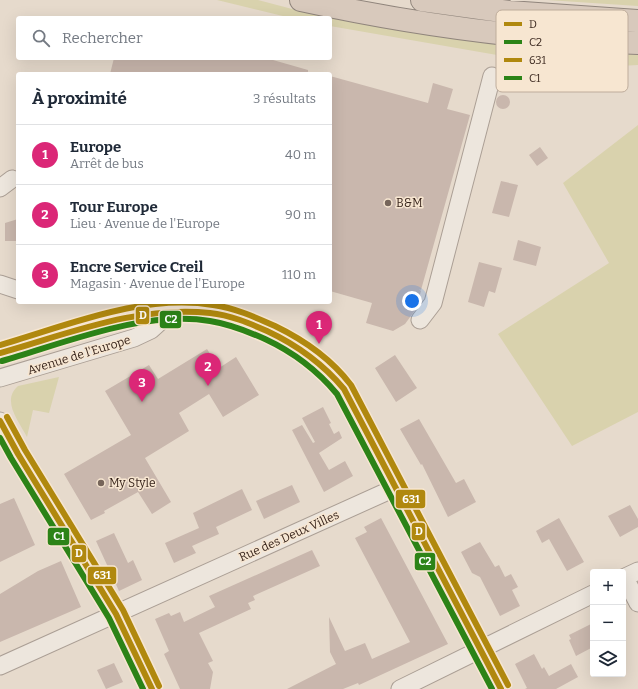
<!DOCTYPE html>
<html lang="fr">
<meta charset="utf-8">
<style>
:root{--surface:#fff;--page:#f6f6f7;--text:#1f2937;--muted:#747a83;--line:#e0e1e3;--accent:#db2777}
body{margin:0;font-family:Bitter,serif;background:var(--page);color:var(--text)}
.controls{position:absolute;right:12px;bottom:12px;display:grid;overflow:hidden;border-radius:4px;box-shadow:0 4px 16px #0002}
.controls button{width:36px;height:36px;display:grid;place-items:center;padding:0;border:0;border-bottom:1px solid var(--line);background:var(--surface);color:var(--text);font:20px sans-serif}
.you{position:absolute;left:412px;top:301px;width:14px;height:14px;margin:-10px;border:3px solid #fff;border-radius:50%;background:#1a73e8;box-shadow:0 0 0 6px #1a73e833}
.badge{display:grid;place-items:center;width:26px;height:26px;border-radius:50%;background:var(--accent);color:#fff;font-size:13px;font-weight:700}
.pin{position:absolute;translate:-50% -33px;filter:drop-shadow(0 1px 2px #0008)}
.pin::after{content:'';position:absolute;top:21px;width:14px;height:12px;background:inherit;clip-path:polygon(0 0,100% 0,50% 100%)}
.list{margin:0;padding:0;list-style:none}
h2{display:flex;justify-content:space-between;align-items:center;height:52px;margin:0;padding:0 16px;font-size:17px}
h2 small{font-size:13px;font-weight:400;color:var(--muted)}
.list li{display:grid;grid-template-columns:26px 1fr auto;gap:12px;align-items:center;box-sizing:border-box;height:60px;padding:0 16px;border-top:1px solid var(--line)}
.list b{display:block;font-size:15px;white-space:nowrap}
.list p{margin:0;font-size:13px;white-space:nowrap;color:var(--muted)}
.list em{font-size:13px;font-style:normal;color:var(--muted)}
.icon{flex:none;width:22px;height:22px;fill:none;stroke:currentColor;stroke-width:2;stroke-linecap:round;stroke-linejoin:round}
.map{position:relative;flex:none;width:638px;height:689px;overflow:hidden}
.search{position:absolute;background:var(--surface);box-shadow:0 4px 16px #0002;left:16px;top:16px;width:316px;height:44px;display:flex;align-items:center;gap:10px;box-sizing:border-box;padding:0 14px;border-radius:4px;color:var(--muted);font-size:15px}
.panel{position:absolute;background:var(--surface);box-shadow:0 4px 16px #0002;left:16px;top:72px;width:316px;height:232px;border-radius:4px}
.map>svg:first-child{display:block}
.green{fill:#d9d2ad}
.building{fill:#c9b7ad}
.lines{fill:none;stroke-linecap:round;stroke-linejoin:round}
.minor-casing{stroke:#ab9f95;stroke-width:19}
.highway-casing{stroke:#90857c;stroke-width:24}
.minor{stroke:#ede6dd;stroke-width:17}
.highway{stroke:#d8c9bc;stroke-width:22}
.bus-1-casing{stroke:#f7e6d1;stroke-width:9}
.bus-2-casing{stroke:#f7e6d1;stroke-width:9}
.bus-3-casing{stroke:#f7e6d1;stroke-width:9}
.bus-4-casing{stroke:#f7e6d1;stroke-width:9}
.bus-1{stroke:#b0880e;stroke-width:6}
.bus-2{stroke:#2c8317;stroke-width:6}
.bus-3{stroke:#b0880e;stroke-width:6}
.bus-4{stroke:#2c8317;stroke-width:6}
.poi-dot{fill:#76655a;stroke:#f7e6d1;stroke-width:1.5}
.labels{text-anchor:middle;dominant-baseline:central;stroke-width:3;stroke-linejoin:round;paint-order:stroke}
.poi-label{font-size:12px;fill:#39261d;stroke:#f7e6d1;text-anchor:start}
.street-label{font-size:12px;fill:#39261d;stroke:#f7e6d1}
.key{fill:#f7e6d1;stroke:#beac9b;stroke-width:1}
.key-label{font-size:11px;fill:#39261d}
.line-badge{stroke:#f7e6d1;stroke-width:1.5}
.badge-label{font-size:11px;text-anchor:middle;font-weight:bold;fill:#fff}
</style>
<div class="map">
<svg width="638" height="689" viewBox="0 0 638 689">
<rect width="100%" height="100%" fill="#e6dacc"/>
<path class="green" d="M217,0H258L296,10L391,29L566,49L638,55V65L619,66L520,59L330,26V18H291Z
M547,0H638V6Z
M638,125V412L572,446L498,334L609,263L563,183Z
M59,377L49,413L33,410L27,437C19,421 1,401 18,386Z"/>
<path class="building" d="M114,58H266L308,70V74H110Z
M330,76L428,103L433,83L453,89L447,109L470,115L421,290L419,289L421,291L416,309L405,324L393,331L366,323L372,303L330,291Z
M496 102a7 7 0 1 1 14 0a7 7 0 1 1-14 0Z
M540,147L548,158L537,166L529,155Z
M501,181L518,185L509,217L492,213Z
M18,219V241H5V223Z
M518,240L541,247L536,266L513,260Z
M479,262L502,268L495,293L489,291L484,307L468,302Z
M207,349L219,368L236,357L259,395L223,417L209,394L179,413L189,431L145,458L171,502L152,514L138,492L104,511L105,513L91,520L64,474L131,435L105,391L149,365L158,379Z
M395,355L417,388L396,402L375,368Z
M323,407L331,423L329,424L334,434L339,431L342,438L319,453L329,470L345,461L353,476L324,492L292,430L302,425L313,443L315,442L302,418Z
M419,419L456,483L464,479L476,502L448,517L422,464L421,465L400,429Z
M292,485L300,502L264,519L256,501Z
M242,489L252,510L216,527L219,534L192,546L196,553L174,563L165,543L199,528L193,513Z
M14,498L35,545L0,562V504Z
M630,505L638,519V527L620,537L608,516Z
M381,518L448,644L359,685L358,683L343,689H287L336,664L330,652L329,617L345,651L365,643L372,659L410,642L355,538L367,532L364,527Z
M559,518L584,562L567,571L549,539L542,543L536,531Z
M114,533L128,563L133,560L142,580L119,591L96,541Z
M480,542L495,567L499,565L505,577L511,574L518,587L512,590L520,606L500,616L480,577L472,573L461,552Z
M312,550L320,566L253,596L255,600L248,603L251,609L199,633L213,661L208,663L213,672L210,689H180L164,654L169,651L155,619L169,613L171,616L180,612L184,622L215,607L209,596Z
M61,561L81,607L0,642V594L38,571Z
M593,623V647L576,656L569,640L571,639L569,635Z
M534,654L542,669L544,667L549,676L571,664L578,677L556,689H525L527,688L515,664Z
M114,663L123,682L106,689L97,670Z"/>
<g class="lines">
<g class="minor-casing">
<path id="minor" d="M0,188L12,179
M0,284L18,290
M420,320L433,303L492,76
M0,353C100,327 183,280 284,339C306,352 328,369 344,389L501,689
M0,378L134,338L151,330L173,310
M0,421L18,454L116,614L152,689
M623,578L638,571
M625,578L638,603
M0,666L397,487
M400,689L593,594"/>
</g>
<g class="highway-casing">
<path id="highway" d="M301,0C411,24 525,40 638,43
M422,0L509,12L638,21"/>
</g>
<use href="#minor" class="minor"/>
<use href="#highway" class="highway"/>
<g class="bus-1-casing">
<path id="bus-1" d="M0,353C68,334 138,305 210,313C230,315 249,323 267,331C297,345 323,364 344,389L501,689
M0,421L18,454L116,614L152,689"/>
</g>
<g class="bus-2-casing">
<path id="bus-2" d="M2,361C65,343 144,310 210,321C229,324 247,331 265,339C293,352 317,370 337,394L492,689"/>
</g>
<g class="bus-3-casing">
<path id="bus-3" d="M0,345C66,326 143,293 213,305C235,308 255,317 275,326C304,340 332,360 351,385L508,685
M7,417L25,450L123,610L159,686"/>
</g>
<g class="bus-4-casing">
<path id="bus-4" d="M0,438L11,458L109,618L143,689"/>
</g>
<use href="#bus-1" class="bus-1"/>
<use href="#bus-2" class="bus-2"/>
<use href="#bus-3" class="bus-3"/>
<use href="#bus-4" class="bus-4"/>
</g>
<g class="poi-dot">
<circle cx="388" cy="203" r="4"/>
<circle cx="101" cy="483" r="4"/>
</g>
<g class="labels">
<g class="poi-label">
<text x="396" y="203">B&amp;M</text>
<text x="109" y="483">My Style</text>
</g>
<g class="street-label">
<text transform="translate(79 355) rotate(-17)">Avenue de l'Europe</text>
<text transform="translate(289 536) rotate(-24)">Rue des Deux Villes</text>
</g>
</g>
<rect x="496" y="10" width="132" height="82" rx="6" class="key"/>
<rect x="504" y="22" width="18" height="4" fill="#b0880e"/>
<rect x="504" y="40" width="18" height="4" fill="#2c8317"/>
<rect x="504" y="58" width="18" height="4" fill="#b0880e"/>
<rect x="504" y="76" width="18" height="4" fill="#2c8317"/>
<g class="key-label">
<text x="529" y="28">D</text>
<text x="529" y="46">C2</text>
<text x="529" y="64">631</text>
<text x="529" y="82">C1</text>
</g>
<g class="line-badge">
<rect x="135" y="306" width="15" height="19" rx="4" fill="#b0880e"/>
<rect x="159" y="310" width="23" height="19" rx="4" fill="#2c8317"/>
<rect x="395" y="489" width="31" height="20" rx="4" fill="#b0880e"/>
<rect x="411" y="522" width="15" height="19" rx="4" fill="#b0880e"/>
<rect x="47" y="527" width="23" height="19" rx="4" fill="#2c8317"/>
<rect x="71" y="544" width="16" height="19" rx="4" fill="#b0880e"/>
<rect x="414" y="552" width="22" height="19" rx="4" fill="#2c8317"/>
<rect x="87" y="566" width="30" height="19" rx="4" fill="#b0880e"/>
</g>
<g class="badge-label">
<text x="143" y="319">D</text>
<text x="171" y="323">C2</text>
<text x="411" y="503">631</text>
<text x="419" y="535">D</text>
<text x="59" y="540">C1</text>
<text x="79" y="557">D</text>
<text x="425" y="565">C2</text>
<text x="102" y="579">631</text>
</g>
</svg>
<div class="controls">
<button>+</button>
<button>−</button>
<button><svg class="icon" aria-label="layers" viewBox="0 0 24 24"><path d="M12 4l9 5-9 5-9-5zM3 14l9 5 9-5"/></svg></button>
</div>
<div class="you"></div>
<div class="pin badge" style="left:319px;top:344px">1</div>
<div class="pin badge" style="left:208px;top:386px">2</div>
<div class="pin badge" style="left:142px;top:402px">3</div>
<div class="search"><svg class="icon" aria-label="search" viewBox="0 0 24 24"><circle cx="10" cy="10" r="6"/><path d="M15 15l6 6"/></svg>Rechercher</div>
<section class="panel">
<h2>À proximité<small>3 résultats</small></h2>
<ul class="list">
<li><span class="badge">1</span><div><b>Europe</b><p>Arrêt de bus</p></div><em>40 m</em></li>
<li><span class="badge">2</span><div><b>Tour Europe</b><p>Lieu · Avenue de l'Europe</p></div><em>90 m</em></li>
<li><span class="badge">3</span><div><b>Encre Service Creil</b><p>Magasin · Avenue de l'Europe</p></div><em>110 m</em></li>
</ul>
</section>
</div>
